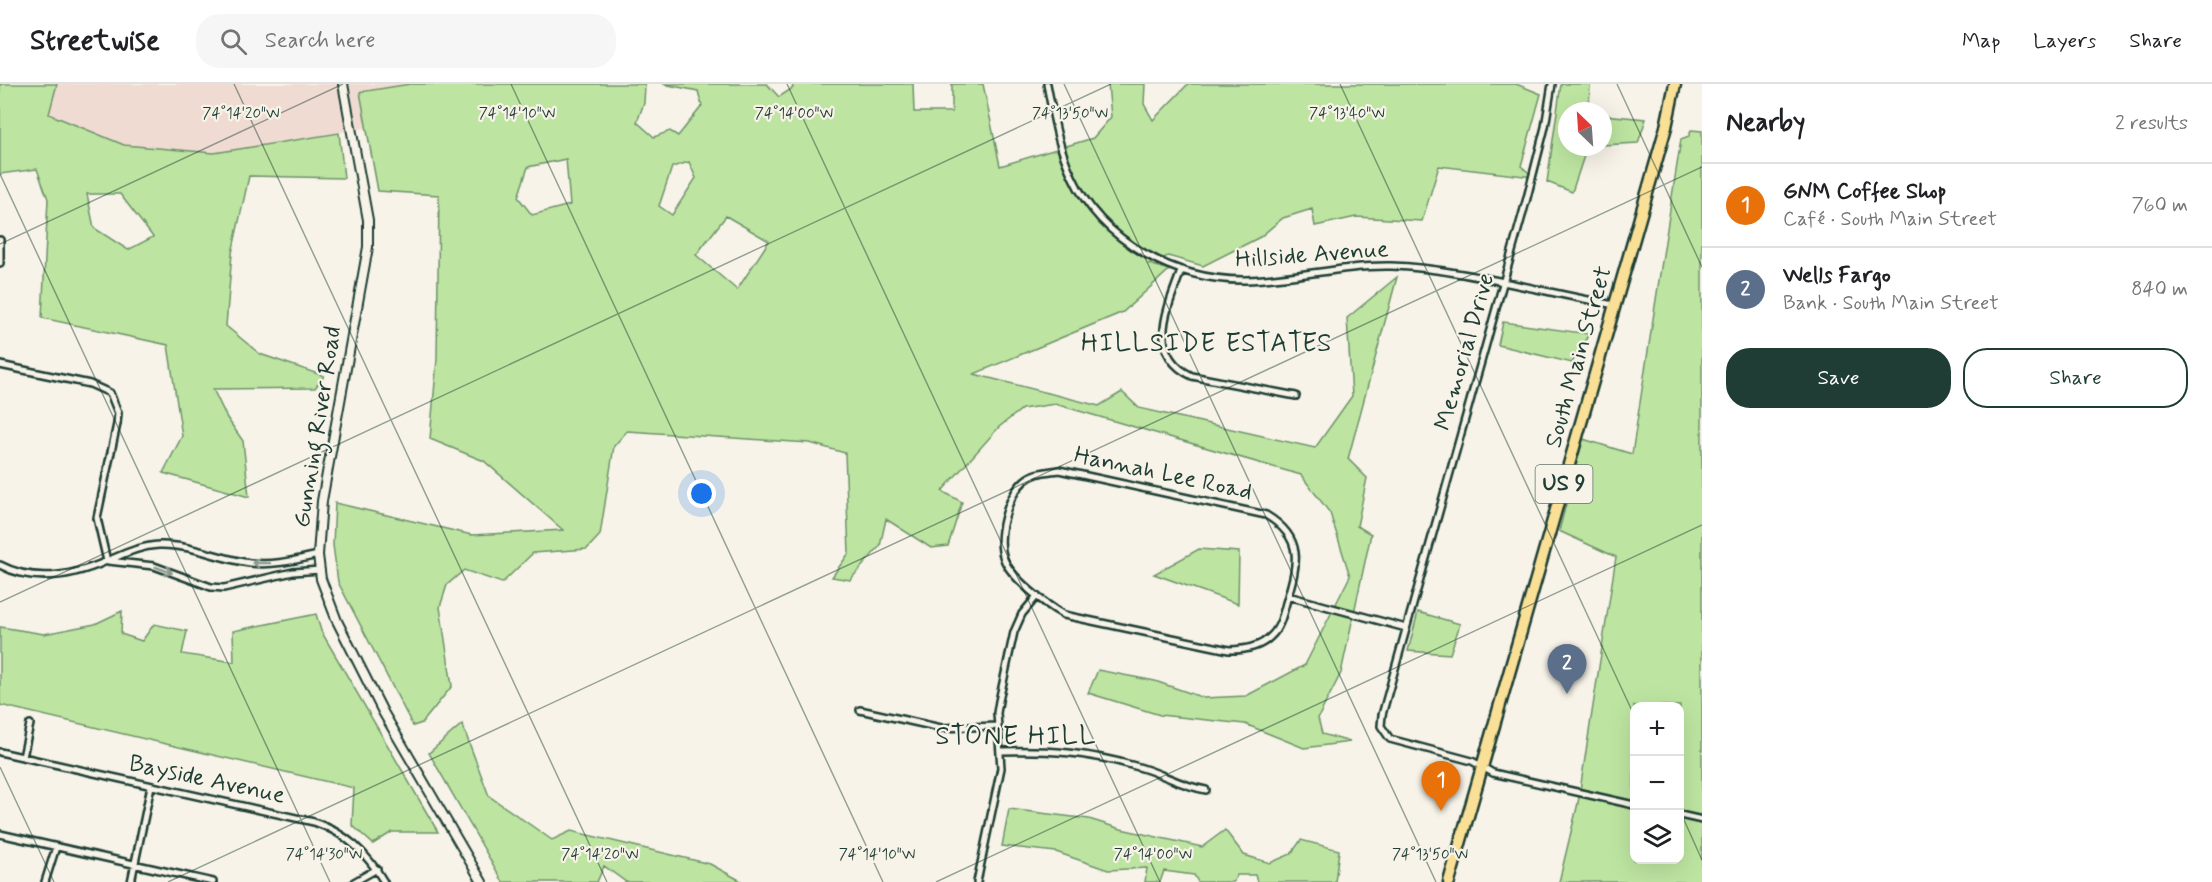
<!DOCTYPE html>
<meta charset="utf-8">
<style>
:root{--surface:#fff;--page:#f6f6f6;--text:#202124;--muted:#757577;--line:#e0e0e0;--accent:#1f3d34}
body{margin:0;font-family:Mynerve,sans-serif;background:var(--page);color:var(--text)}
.controls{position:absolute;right:18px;bottom:18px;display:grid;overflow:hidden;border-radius:12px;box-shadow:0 6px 24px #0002}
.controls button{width:54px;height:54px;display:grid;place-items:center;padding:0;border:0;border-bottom:2px solid var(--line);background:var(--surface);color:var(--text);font:30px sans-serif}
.compass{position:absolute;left:1558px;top:18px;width:54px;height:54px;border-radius:50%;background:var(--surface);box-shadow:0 6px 24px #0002;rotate:335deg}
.you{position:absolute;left:702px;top:410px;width:21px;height:21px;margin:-15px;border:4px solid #fff;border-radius:50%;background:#1a73e8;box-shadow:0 0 0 9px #1a73e833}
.badge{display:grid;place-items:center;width:39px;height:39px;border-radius:50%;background:var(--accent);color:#fff;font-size:20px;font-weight:700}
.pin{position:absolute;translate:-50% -50px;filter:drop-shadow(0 2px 3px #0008)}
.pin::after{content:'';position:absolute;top:32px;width:21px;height:18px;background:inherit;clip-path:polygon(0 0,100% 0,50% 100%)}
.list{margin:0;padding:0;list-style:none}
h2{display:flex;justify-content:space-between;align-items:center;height:78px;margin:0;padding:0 24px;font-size:26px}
h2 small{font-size:20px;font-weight:400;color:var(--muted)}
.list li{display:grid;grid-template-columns:39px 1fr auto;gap:18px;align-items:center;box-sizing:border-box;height:84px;padding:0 24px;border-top:2px solid var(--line)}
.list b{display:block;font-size:22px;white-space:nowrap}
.list p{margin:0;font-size:20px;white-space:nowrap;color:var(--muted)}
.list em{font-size:20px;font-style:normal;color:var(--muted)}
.actions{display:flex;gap:12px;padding:18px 24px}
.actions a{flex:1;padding:14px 0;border:2px solid var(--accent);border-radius:24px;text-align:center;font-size:21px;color:var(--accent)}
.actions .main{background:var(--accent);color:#fff}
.icon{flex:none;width:33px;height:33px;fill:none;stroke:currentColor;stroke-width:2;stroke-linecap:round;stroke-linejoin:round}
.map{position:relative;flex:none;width:1702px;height:798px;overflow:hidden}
header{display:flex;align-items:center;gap:36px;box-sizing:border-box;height:84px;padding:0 30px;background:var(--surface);border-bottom:2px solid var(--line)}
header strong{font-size:28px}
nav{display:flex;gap:33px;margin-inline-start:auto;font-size:21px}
.search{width:420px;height:54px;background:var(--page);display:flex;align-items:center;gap:15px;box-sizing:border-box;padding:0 21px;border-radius:24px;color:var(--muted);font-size:22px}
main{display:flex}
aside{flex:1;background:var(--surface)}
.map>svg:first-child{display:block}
.built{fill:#f0dbd3}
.green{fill:#bde5a1;stroke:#6e916a;stroke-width:1.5;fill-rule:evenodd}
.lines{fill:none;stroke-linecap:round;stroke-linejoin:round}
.street-casing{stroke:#1f3d34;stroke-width:10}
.secondary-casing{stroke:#1f3d34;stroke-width:12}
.highway-casing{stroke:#1f3d34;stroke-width:15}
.street{stroke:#f7f3e8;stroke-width:5}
.secondary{stroke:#f7f3e8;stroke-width:8}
.highway{stroke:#f9e096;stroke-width:10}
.oneway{stroke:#8b988e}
.ticks{fill:none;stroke:#1f3d34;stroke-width:1.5;stroke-opacity:0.45}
.labels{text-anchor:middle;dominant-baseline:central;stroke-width:4.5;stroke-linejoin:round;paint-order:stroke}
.shield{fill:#f7f3e8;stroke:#60746a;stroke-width:1.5}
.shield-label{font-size:22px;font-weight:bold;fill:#1f3d34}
.street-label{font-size:24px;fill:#1f3d34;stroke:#f7f3e8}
.neighbourhood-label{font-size:26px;letter-spacing:1.5px;fill:#1f3d34;stroke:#f7f3e8}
.ticks-label{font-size:15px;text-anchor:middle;fill:#1f3d34;stroke:#f7f3e8;stroke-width:4.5;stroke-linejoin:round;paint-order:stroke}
</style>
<header>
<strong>Streetwise</strong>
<div class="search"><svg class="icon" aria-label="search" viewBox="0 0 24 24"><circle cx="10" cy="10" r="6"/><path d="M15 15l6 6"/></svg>Search here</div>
<nav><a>Map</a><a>Layers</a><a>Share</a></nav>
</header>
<main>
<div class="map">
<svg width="1702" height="798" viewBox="0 0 1702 798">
<rect width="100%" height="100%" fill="#f7f3e8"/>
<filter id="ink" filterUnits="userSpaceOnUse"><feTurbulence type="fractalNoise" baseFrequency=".0167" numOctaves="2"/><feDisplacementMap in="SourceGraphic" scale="12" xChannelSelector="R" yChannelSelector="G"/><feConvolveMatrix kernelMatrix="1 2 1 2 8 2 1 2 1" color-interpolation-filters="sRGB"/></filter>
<g filter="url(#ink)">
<path class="built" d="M57,0H410L360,8L366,44L214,69L124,61L49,29Z"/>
<path class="green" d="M0,0H57L49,30L124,61L214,69L339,49L344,94L249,92L232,169L226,242L260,270L324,292L315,304L213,305L227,334L243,357L249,413L163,389L182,352L168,261L42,234L48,115L37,85L0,90ZM87,110H120L153,153L128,166L94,144Z
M410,0H645L644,19L637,38L654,53L670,47L678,52L702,22L698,7L663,0H767L779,13L793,4L792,0H913L914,28H952V0H983L1000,82L1093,54L1111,33L1108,0H1145L1144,20L1153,36L1188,0H1516L1541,10L1521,82L1534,93L1439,82L1422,137L1356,133L1315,142L1312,125L1283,134L1260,153L1203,182L1168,172L1149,180L1169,186L1123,228L974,290L1099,322L1122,308L1139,324L1315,364L1352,312L1347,234L1397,193L1348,375L1367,394L1357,442L1371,450L1341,589L1318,634L1322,650L1350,658L1304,664L1245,640L1160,631L1088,609L1098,586L1155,597L1204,614L1246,612L1305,581L1350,492L1330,429L1301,391L1055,320L1022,325L999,343L942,407L962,418L948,462L931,464L886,435L880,462L850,496L832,493L849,469L845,369L810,359L627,347L614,362L600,451L587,465L533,469L502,499L464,486L447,501L440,523L452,602L422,639L413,642L338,498L333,461L335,419L472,451L563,446L484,377L430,355L437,275L439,111L378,107L360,8ZM566,75L570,121L532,131L518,113L528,83ZM689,78L696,94L672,131L659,122L672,83ZM726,132L769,157L737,206L696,171Z
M1561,0H1590L1589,27H1567V63H1587L1572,108L1547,98Z
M1603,31L1646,35L1638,59L1603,61Z
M1691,46L1702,47V798H1559L1578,719L1616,473L1559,447L1583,355L1632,370L1681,55L1689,52ZM1634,622H1680V776H1634Z
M1503,238L1589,250L1572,279L1498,261Z
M1199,465L1239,468L1238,520L1154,490Z
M122,527L121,550L142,557L154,540L187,547L182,570L234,578L233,547L316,530L321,547L438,748H392L373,760L352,741L354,704L0,621V543L44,550L95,540Z
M1418,528L1460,540L1450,570L1408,567Z
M462,640L489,712L552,756L571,747L710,780L743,798H626L604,782L597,798H503L429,669Z
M1009,725L1089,735L1121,745L1202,763L1225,746L1244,771L1270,779L1291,770L1301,756L1339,766L1335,798H1257L1255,791H1237L1233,798H1198L1194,791L1164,787L1160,798H1145L1147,784L1108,786L1056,768L1002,762Z"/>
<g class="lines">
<g class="street-casing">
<path id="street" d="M1047,0C1053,31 1058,63 1072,92C1102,158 1176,197 1246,196C1294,195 1342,181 1391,182C1461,184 1544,209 1615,221
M1552,0L1545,43L1527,114L1382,631L1381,642L1390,655L1472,677L1493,689L1634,721
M0,156V179
M1181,187C1168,223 1145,270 1192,292L1296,312
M0,281L90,300L110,309L118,329L117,340L97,434L107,477
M1059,386L1266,431C1306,455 1297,481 1286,519C1283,530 1280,544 1271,552C1260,564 1244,566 1229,566L1064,531C1046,521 1011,494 1004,475C996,453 1007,413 1024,397C1034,388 1046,388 1059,386Z
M108,477L154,482L211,503L224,504L293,488L320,486
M0,481C34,499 73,492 107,477C124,470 140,462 159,461C190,460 220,475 250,479C273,482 296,476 318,471
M1288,512L1406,544
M860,626L941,644L998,642
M1001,667C1051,666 1086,668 1135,682C1160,688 1180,702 1206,706
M0,668L314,738C346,749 367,769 384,798
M23,673L30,640
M1680,731L1702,736
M0,750L213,798
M45,798L56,763
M131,798L151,702
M354,798L377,785
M977,798L1001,684L997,629L999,617L1014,548L1022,530L1037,512"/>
</g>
<g class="secondary-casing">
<path id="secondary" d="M343,0L368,136V163L322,417L318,471L321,495L337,537L383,628L482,798"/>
</g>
<g class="highway-casing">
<path id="highway" d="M1449,798L1666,43L1675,0"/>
</g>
<use href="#street" class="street"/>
<use href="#secondary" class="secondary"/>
<use href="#highway" class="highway"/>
</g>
<defs><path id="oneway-shaft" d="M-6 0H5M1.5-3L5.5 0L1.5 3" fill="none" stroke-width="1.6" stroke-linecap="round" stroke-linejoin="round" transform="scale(1.5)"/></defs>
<g class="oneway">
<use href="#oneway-shaft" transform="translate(261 479) rotate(-179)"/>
<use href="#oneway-shaft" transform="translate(164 486) rotate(20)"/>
</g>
</g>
<path class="ticks" d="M234,0L607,798M511,0L883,798M787,0L1160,798M1064,0L1436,798M1340,0L1634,631M1617,0L1702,183M0,90L330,798M0,160L343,0M0,518L1111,0M0,683L54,798M1680,727L1702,776M168,798L1702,83M936,798L1702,441"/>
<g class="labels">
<rect class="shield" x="1535.5" y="381" width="57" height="38" rx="4.5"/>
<g class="shield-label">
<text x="1564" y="400">US 9</text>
</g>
<g class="street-label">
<text transform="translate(1312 171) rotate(-4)">Hillside Avenue</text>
<text transform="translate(1465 268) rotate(-74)">Memorial Drive</text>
<text transform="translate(1579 273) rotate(-74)">South Main Street</text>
<text transform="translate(318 343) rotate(-81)">Gunning River Road</text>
<text transform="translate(1163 390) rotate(12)">Hannah Lee Road</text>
<text transform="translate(207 696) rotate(12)">Bayside Avenue</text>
</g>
<g class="neighbourhood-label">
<text x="1207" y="260">HILLSIDE ESTATES</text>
<text x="1016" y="653">STONE HILL</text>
</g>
</g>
<g class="ticks-label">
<text x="241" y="34">74°14'20"W</text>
<text x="517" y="34">74°14'10"W</text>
<text x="794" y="34">74°14'00"W</text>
<text x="1070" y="34">74°13'50"W</text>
<text x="1347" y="34">74°13'40"W</text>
<text x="324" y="775">74°14'30"W</text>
<text x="600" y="775">74°14'20"W</text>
<text x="877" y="775">74°14'10"W</text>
<text x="1153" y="775">74°14'00"W</text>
<text x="1430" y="775">74°13'50"W</text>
</g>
</svg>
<div class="controls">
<button>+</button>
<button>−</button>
<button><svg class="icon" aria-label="layers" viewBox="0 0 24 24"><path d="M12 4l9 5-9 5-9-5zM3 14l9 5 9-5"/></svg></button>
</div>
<svg class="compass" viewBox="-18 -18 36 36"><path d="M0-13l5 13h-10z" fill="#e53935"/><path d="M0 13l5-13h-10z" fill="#757577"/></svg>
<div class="you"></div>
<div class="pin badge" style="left:1441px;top:727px;background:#e8710a">1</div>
<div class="pin badge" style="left:1567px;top:610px;background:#5c6f8a">2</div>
</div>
<aside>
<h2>Nearby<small>2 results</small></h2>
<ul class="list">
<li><span class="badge" style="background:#e8710a">1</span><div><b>GNM Coffee Shop</b><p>Café · South Main Street</p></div><em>760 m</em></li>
<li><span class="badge" style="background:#5c6f8a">2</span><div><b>Wells Fargo</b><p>Bank · South Main Street</p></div><em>840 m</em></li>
</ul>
<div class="actions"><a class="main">Save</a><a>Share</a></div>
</aside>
</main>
